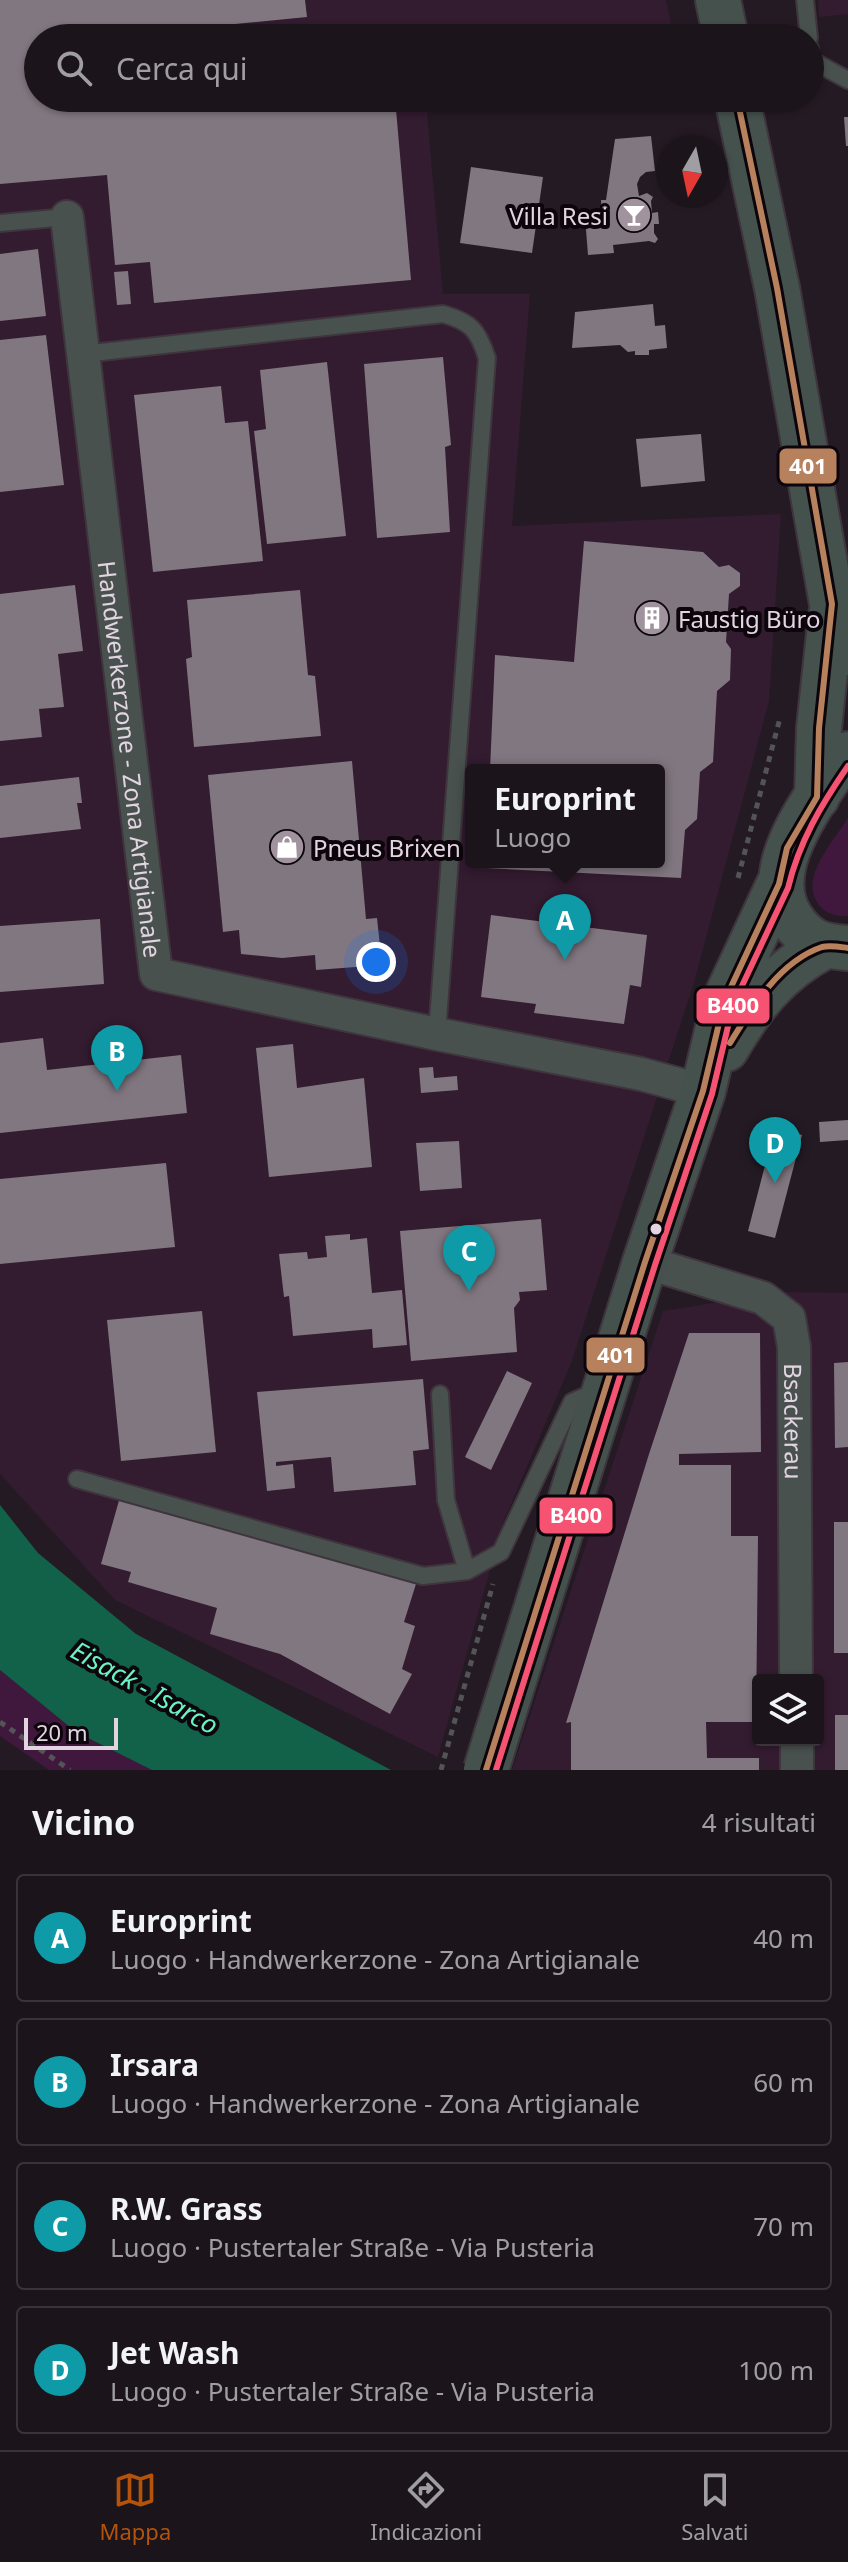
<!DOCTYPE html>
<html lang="it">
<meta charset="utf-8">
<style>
:root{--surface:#1b141b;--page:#241d24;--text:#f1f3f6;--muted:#a09ea3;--line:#39333a;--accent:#b45309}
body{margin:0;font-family:"Noto Sans",sans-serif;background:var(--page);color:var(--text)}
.controls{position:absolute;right:24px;bottom:24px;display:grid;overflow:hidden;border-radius:8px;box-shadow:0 2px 6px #0004}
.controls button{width:72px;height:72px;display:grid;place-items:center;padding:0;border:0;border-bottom:2px solid var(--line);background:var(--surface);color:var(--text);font:40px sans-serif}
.compass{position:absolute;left:656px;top:136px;width:72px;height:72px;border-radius:50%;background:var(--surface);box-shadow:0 2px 6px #0004;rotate:189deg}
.scale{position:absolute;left:24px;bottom:20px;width:94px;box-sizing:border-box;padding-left:8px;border:4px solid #e2d4e0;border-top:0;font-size:22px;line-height:28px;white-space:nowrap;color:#e2d4e0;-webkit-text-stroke:6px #0c050b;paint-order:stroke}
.you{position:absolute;left:376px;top:962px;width:28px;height:28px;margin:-20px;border:6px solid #fff;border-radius:50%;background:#1a73e8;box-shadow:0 0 0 12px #1a73e833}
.badge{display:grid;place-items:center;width:52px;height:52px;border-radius:50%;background:var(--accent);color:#fff;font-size:26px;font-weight:700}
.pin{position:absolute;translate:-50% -66px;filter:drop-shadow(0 2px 4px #0008)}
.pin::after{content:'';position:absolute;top:42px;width:28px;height:24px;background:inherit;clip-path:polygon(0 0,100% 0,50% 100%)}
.popup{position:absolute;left:465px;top:764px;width:200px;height:104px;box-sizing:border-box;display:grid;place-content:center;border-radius:8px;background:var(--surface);filter:drop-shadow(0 2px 6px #0005);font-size:26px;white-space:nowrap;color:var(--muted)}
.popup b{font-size:30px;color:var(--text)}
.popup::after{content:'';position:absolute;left:50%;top:100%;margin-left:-16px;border:16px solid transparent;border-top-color:var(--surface)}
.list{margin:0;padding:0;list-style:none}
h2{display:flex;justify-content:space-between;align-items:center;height:104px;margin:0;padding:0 32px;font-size:34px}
h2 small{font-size:26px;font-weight:400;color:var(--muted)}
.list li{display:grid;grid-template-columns:52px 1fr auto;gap:24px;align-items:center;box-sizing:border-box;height:128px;margin:0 16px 16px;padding:0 16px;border:2px solid var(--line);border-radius:8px}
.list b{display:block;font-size:30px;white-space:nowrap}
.list p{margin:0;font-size:26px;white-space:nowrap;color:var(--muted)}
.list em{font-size:26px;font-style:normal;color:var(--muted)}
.icon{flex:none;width:44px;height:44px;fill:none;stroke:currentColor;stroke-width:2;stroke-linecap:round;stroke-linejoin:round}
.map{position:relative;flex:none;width:848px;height:1770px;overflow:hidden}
.search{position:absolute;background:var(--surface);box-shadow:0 2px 6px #0004;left:24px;right:24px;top:24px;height:88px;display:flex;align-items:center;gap:20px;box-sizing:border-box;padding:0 28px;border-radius:44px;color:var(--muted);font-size:30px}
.sheet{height:680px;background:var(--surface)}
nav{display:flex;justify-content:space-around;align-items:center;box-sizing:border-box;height:112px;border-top:2px solid var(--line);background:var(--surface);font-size:22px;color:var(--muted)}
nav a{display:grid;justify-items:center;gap:4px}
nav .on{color:var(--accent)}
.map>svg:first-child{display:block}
.built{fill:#331b30;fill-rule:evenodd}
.green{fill:#40183d}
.water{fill:#126249}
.building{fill:#817780}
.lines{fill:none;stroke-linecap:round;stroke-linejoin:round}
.service-casing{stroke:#3e353d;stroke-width:20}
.minor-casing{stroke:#3e353d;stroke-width:36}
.secondary-casing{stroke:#3e353d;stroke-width:48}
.path{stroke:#535456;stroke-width:5;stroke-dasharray:6 6;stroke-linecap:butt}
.service{stroke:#49514e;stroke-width:16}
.minor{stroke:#49514e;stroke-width:32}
.secondary{stroke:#45514d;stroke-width:44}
.secondary-bridge-casing{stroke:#3e353d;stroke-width:48;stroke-linecap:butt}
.secondary-bridge{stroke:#45514d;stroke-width:44}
.bus-1-casing{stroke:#0c050b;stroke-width:12}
.bus-2-casing{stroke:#0c050b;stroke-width:12}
.bus-1{stroke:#b6815c;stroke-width:6}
.bus-2{stroke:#f65372;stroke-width:6}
.bus-dot{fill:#e2d4e0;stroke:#0c050b;stroke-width:3}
.labels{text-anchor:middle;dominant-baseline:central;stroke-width:8;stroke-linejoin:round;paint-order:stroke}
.poi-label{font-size:24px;fill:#e2d4e0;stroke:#0c050b;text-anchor:start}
.street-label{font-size:24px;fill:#e2d4e0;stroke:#0c050b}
.water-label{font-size:26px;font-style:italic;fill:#67f4c0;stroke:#0c050b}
.line-badge{stroke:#0c050b;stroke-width:3}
.badge-label{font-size:22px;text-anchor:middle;font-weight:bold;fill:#fff}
</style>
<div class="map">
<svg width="848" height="1770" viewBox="0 0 848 1770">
<rect width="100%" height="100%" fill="#241a24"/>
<path class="built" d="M0,0H666L674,38H38V98H543L427,113L443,294H530L512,526L781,514L769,701L695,979L572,1361L503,1523L438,1757L115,1600L0,1474ZM471,770H659V862H471Z
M818,0H848V14L819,17Z
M782,1292L848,1293V1770H512L663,1311ZM758,1680H818V1740H758Z"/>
<path class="green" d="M848,818V916C837,917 826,914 819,905C798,878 834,841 848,818Z
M0,1670L76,1732L152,1770H49L0,1736Z"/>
<path class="water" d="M0,1505L38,1553L136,1634L391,1770H152L76,1732L0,1670Z"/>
<path class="building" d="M0,0H305L307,17L214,26L215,38H38V98H395L411,280L154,303L150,262L115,265L107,175L0,184Z
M637,31V38H580V36Z
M844,117H848V146H846Z
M651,136L655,171L646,172L640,177L637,184L639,196L647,193L653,197L651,201L652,213L658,212L659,224H654V233L658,239L655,243L649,241L613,245L614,253L588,255L585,217L602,216L601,200H606L615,139Z
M471,167L543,177L532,253L460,243Z
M38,249L46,316L0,321V254Z
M128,271L131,304L117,305L114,272Z
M653,304L655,326L665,325L667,348L649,350V355H635V351L628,352L620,345L572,348L575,312Z
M46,335L64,485L0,492V340Z
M443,357L451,445L445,447L450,532L377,538L364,364Z
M327,362L346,536L267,544L254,431L266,429L260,370Z
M221,386L225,423L248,421L263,561L153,572L134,395Z
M701,434L705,481L641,487L636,439Z
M584,541L703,552L719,567L729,565L740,573V586L729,594L726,642L731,649L730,680L717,691L713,762L700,772L697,819L685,830L681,878L486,868V862H659V770H490L495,655L574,662Z
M75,585L83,651L58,654L64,707L39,709L42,737L0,741V594Z
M300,590L308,675L315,676L321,736L194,747L186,659L192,657L187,600Z
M352,761L366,919L377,918L382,965L316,970L315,955L282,958L241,954L239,930L223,932L208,775Z
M79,777L82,803H77L81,829L0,838V786Z
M491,915L647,935L641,987L630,985L624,1024L534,1013L536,1004L481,997Z
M100,919L104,984L0,992V926Z
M43,1038L47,1070L181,1055L187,1113L0,1133V1043Z
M293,1044L297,1088L364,1078L372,1167L269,1177L256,1048Z
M433,1067L434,1078L457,1076L458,1090L421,1093L419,1068Z
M848,1120V1140L820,1142L819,1122Z
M775,1127L802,1135L775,1238L748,1231Z
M459,1141L462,1188L420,1191L416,1143Z
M166,1163L175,1247L0,1264V1179Z
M541,1219L547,1290L519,1292L520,1300L514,1308L517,1352L411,1361L400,1231Z
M350,1234V1240L367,1238L372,1293L402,1290L407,1345L373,1348L372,1329L293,1336L289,1296L284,1297L279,1254L307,1252L308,1259L327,1257L325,1236Z
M202,1311L216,1452L121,1461L107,1320Z
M689,1333H760L761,1452L679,1454V1465H731V1536H758L756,1722H706L707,1758H759V1770H571V1722L566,1723L649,1454Z
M848,1362V1447L835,1448L834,1363Z
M507,1371L532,1383L491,1470L465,1457Z
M423,1379L429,1449L413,1451L416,1485L334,1492L331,1457L276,1462V1466L293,1464L295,1488L267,1491L257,1392Z
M120,1497L416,1584L404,1622L415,1626L402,1669L412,1674L390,1714L280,1654L210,1634L217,1608L128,1582L131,1572L101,1564Z
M834,1522H848V1653H834Z
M835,1715H848V1770H835Z"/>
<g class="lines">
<g class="service-casing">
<path id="service" d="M805,0L809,38
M810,48L811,60L848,80
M0,223L67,217
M83,354L443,314C471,322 478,330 487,358L437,1034
M440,1394L446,1500L467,1571
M77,1479L423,1576L467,1571L501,1552L572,1402L599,1390"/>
</g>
<g class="minor-casing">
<g id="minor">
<path id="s1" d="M67,217L156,974L437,1034L641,1074L703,1091"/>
<path id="s2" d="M645,1262L763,1298L789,1318L794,1347L796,1680"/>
<path d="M797,1740V1770"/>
</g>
</g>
<g class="secondary-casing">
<path id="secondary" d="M718,0L726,38
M737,98L777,288L832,604L848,653
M848,754L840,760C814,802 759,868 791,918C807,942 820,946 848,948
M817,797L819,728L831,615
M726,1049C753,1003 777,972 825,946
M497,1734L645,1262L703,1091L724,1002L779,884"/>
</g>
<path class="path" d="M738,878L780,718
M0,1722L70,1770
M441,1770L493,1584"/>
<use href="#service" class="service"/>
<use href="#minor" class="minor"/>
<use href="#secondary" class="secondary"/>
<g class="secondary-bridge-casing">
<path id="secondary-bridge" d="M486,1770L497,1734"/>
</g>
<use href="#secondary-bridge" class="secondary-bridge"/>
<g class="bus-1-casing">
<path id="bus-1" d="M730,1043C752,1007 780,961 822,947C831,945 840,947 848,948
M486,1770L645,1262L703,1091L724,1002L779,884L787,848L817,797L819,728L832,604L777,288L737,98"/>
</g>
<g class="bus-2-casing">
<path id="bus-2" d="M496,1770L655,1265L712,1094L733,1005L788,888C799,842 821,805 848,766"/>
</g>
<use href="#bus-1" class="bus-1"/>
<use href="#bus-2" class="bus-2"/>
</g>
<defs>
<g id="bar-disc" transform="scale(1.8)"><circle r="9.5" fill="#a0939e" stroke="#0c050b"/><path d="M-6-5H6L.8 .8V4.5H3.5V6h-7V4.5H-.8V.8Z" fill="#fff"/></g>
<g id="building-disc" transform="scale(1.8)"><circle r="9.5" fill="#a0939e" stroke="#0c050b"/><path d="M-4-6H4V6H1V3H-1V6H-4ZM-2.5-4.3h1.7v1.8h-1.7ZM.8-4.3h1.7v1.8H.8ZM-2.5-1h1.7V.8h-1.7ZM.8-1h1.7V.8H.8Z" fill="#fff"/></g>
<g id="shop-disc" transform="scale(1.8)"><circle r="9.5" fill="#a0939e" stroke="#0c050b"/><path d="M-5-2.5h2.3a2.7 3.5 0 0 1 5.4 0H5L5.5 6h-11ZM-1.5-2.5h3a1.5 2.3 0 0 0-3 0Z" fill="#fff"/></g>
</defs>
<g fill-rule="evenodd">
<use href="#bar-disc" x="634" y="215"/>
<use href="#building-disc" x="652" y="618"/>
<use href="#shop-disc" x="287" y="847"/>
</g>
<circle class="bus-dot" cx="656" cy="1229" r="7"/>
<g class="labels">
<g class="poi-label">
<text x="608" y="215" text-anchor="end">Villa Resi</text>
<text x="678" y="618">Faustig Büro</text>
<text x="313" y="847">Pneus Brixen</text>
</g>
<g class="street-label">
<text stroke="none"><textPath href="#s1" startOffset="546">Handwerkerzone - Zona Artigianale</textPath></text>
<text stroke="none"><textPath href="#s2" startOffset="260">Bsackerau</textPath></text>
</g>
<g class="water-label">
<text transform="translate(145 1687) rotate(29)">Eisack - Isarco</text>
</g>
</g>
<g class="line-badge">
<rect x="778" y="447" width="60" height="38" rx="8" fill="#b6815c"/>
<rect x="695" y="987" width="76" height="38" rx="8" fill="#f65372"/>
<rect x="585" y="1336" width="61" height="38" rx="8" fill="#b6815c"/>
<rect x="538" y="1496" width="76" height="39" rx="8" fill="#f65372"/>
</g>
<g class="badge-label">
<text x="808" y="474">401</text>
<text x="733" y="1013">B400</text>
<text x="616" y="1363">401</text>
<text x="576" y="1523">B400</text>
</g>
</svg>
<div class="controls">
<button><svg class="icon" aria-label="layers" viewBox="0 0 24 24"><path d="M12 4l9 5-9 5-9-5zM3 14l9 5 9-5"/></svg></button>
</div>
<svg class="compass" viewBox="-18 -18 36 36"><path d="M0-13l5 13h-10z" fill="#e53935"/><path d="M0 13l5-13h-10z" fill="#a09ea3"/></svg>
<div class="scale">20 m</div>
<div class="you"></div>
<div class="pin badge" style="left:565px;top:960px;background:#0f9aa8">A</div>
<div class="popup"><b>Europrint</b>Luogo</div>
<div class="pin badge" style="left:117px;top:1091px;background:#0f9aa8">B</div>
<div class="pin badge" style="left:469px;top:1291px;background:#0f9aa8">C</div>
<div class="pin badge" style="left:775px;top:1183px;background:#0f9aa8">D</div>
<div class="search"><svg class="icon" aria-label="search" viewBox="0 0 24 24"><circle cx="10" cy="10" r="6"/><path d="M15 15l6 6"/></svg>Cerca qui</div>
</div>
<section class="sheet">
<h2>Vicino<small>4 risultati</small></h2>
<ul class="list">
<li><span class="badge" style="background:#0f9aa8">A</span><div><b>Europrint</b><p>Luogo · Handwerkerzone - Zona Artigianale</p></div><em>40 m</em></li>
<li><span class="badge" style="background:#0f9aa8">B</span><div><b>Irsara</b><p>Luogo · Handwerkerzone - Zona Artigianale</p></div><em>60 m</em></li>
<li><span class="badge" style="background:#0f9aa8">C</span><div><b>R.W. Grass</b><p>Luogo · Pustertaler Straße - Via Pusteria</p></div><em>70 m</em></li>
<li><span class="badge" style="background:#0f9aa8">D</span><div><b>Jet Wash</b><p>Luogo · Pustertaler Straße - Via Pusteria</p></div><em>100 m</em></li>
</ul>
</section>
<nav>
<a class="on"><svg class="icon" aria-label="map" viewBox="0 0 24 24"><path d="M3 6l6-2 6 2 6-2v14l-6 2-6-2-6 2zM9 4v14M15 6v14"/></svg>Mappa</a>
<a><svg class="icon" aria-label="directions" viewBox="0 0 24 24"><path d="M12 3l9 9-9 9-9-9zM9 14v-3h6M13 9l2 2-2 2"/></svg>Indicazioni</a>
<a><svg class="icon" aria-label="saved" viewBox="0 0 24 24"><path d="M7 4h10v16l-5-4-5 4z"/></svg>Salvati</a>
</nav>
